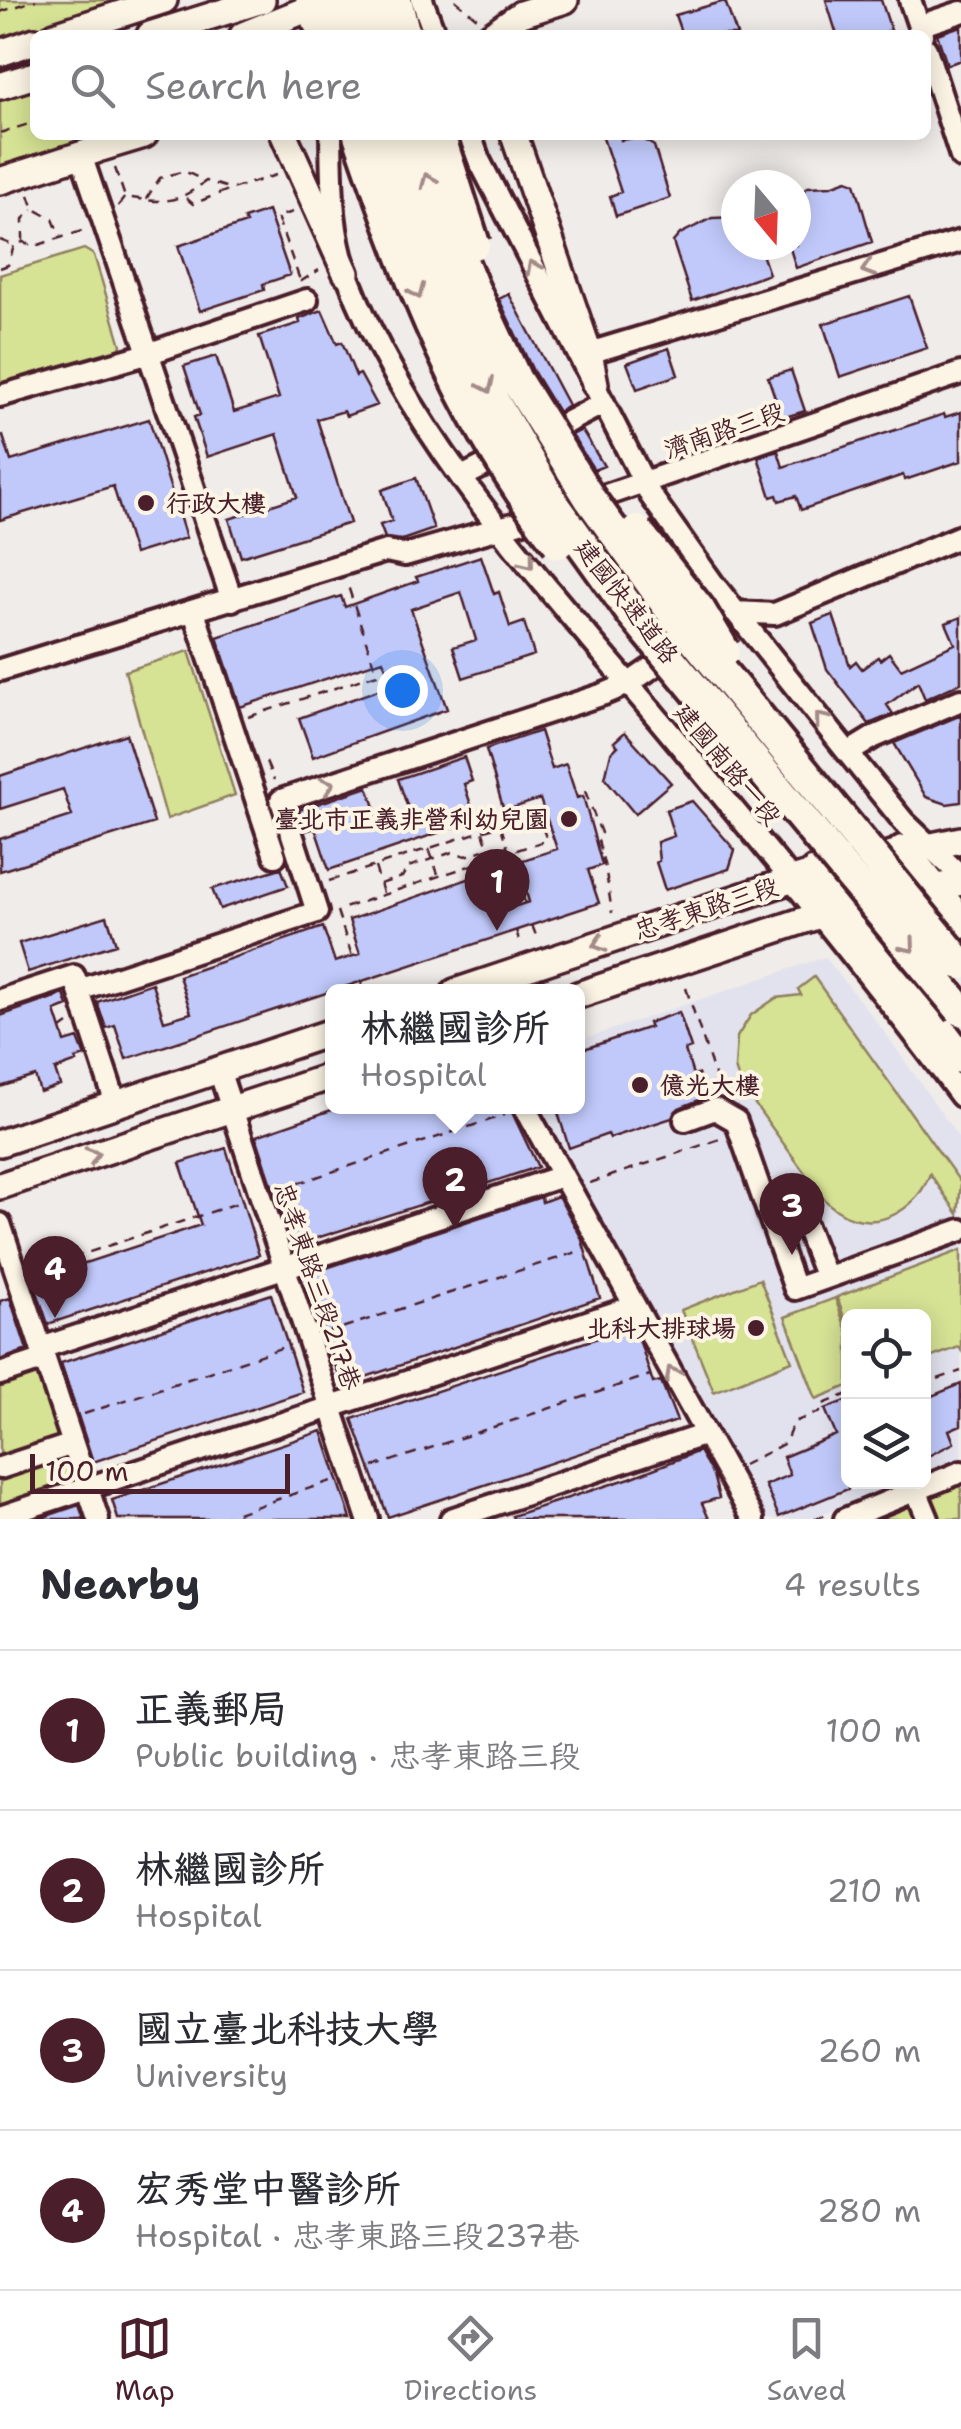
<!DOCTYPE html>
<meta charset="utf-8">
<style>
:root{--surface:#fff;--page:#f7f7f7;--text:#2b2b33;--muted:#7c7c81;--line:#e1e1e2;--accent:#4a1f2b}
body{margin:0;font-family:"Shantell Sans","LXGW WenKai TC",sans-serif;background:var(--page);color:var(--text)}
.controls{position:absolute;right:30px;bottom:30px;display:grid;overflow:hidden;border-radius:15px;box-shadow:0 5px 25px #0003}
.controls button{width:90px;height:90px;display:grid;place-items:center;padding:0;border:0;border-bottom:2px solid var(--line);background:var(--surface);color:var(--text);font:50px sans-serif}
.compass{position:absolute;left:721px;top:170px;width:90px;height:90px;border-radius:50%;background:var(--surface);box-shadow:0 5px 25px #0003;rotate:161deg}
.scale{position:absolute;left:30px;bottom:25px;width:260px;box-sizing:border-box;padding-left:10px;border:5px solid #4a1f2b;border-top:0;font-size:28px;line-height:35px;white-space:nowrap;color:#4a1f2b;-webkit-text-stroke:8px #fcf5e5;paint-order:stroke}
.you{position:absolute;left:402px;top:690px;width:35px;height:35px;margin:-25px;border:8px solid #fff;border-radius:50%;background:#1a73e8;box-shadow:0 0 0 15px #1a73e833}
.badge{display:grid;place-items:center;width:65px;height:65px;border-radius:50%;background:var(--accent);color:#fff;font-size:32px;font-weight:700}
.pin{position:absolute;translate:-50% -82px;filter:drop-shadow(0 2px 5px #0008)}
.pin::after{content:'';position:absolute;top:52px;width:35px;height:30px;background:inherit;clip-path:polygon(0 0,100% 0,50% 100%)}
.popup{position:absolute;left:325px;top:984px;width:260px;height:130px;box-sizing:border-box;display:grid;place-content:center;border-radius:15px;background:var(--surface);filter:drop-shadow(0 2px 8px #0005);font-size:32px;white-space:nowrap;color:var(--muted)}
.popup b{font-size:38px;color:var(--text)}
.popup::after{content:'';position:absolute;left:50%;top:100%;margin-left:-20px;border:20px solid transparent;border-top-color:var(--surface)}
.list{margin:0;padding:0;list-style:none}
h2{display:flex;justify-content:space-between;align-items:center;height:130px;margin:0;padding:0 40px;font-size:42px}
h2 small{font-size:32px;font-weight:400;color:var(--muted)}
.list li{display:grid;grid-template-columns:65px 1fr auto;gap:30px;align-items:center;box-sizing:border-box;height:160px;padding:0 40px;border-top:2px solid var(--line)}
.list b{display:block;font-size:38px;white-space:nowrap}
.list p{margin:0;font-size:32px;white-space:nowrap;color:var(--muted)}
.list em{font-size:32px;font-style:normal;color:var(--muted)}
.icon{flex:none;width:55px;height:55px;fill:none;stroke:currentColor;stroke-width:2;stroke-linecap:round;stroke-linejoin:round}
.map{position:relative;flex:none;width:961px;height:1519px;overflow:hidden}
.search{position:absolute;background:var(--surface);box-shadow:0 5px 25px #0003;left:30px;right:30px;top:30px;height:110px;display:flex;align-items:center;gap:25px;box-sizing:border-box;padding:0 35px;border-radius:15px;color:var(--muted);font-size:38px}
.sheet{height:770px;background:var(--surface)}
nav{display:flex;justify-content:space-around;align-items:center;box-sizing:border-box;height:140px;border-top:2px solid var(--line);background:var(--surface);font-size:28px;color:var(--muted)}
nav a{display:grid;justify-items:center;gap:5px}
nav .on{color:var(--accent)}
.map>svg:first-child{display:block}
.built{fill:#e2e2ee}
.green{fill:#d6e294;stroke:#908060;stroke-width:2.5}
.building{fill:#c0c9fa;stroke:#4a1f2b;stroke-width:2.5}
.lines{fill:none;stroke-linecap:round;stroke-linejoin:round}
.minor-casing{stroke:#4a1f2b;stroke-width:28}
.major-casing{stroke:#4a1f2b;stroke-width:32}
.highway-casing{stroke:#4a1f2b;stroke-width:38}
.path{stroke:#4a1f2b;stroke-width:2.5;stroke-dasharray:10 8;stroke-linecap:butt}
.minor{stroke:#fcf5e5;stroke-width:20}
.major{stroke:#fcf5e5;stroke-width:25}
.highway{stroke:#fcf5e5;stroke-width:30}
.highway-bridge-casing{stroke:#4a1f2b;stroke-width:38;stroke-linecap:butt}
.highway-bridge{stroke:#fcf5e5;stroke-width:30}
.oneway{stroke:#a38a88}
.poi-dot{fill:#4a1f2b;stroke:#fcf5e5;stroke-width:4}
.labels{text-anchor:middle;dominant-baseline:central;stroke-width:8;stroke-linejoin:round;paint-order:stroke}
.street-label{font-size:25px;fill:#4a1f2b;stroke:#fcf5e5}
.poi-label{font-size:25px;font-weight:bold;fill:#4a1f2b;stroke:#fcf5e5;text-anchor:start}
</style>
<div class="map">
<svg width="961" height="1519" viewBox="0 0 961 1519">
<rect width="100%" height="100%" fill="#f0ece9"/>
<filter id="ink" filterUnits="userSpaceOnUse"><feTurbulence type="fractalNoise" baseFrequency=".01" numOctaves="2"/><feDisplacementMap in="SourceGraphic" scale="20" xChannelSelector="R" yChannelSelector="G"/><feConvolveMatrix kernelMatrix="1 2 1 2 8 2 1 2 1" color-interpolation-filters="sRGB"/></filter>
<g filter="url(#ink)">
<path class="built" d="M825,957L883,1030L961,1141V1457L924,1472V1316H848V1482H901L810,1519H766L589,1195L536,1107L578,1106V1041Z"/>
<path class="green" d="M0,0H132L0,42Z
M35,87V135H85L62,148L0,169V98Z
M84,249L94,255L121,345L118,353L0,389V275Z
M189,651L235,795L167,819L125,671Z
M814,977L961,1183L958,1214L930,1174C912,1221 859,1238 823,1198L741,1085L735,1068L737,1037L751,1015L776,998L801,995L798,989Z
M961,1250V1350L959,1347L924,1360V1316H848V1329L837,1297Z
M760,1279L792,1361L714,1392L681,1310Z
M835,1298L848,1334V1386L816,1399L785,1317Z
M37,1370L61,1443L0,1464V1382Z
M65,1456L76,1492L0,1516V1477Z
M961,1481V1519H869Z"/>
<path class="building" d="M826,0H881L891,30L878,35H837Z
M725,1L737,35H682L675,15Z
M961,26V60L947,65L937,34Z
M602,135H621V140L640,137L654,146L670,198L616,216L610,196L621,192Z
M847,180L855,183L872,242L796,268L789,245H796V197L808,187L831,186Z
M268,211L290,275L263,284L264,290L200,311L178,246L246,223L244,219Z
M736,217V245H759L769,274L692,301L673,242L680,234L712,218Z
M509,294L568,405L558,412L533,371L499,299Z
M909,296L927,348L840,377L823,324Z
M322,310L337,344L342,342L356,376L360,374L377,405L346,416L344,411L317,419L350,523L241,557L229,519L297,497L277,434L207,457L194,417L200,415L184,366L216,356L234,412L279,398L259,336L300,323L299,319Z
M669,348L678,375L637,389L627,363Z
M791,370L805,411L782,418L768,377Z
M961,412V461L905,480L903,475L801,510L796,496L779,501L777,495L771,497L758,457L778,451L783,467L944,414L945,417Z
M149,419L186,538L134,554L113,486L0,520V436H3L11,461Z
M582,430L604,466L594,470L572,435Z
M416,478L434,529L402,540L385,538L380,525L392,521L382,490Z
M481,556L494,594L499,592L510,627L524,622L534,655L463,678L453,647L476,640L461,592L411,609L447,709L313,757L299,718L392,685L383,660L240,707L217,637L341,596L345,607L418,581L416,577Z
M833,615L850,666L856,661L862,669L878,657L880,660L889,653L901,669L955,644L946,623L961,617V683L925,699L918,682L887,705L893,714L869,724L827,669L812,623Z
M961,715V802L947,804L926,797L894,743Z
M540,731L552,769L566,764L577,798L583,796L602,865L588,870L599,903L126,1059L115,1025L106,1028L97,1002L152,983L164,1021L191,1013L179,976L323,927L335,962L347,958L360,954L349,920L491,871L504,910L529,902L517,862L557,849L540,799L504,811L486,749Z
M625,732L671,783L635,814L605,778L611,753L618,746L614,742Z
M126,734L154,823L0,871V839L72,816L63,789L0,809V776Z
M464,757L472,781L464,784L476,820L329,870L315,828L305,831L299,810L368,787L381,824L410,814L398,779Z
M692,801L735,850L729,869L665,890L656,862L659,861L657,842L674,836L666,810Z
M281,868L288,886L220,909L212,889Z
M107,916L116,944L28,972L19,943Z
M64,994L68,1006L55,1011L65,1042L78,1038L85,1056L76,1059L77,1062L55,1070L60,1085L40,1092L35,1076L0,1087V1016Z
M679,1012L691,1048L685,1050L693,1075L698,1074L707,1097L679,1108L672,1118L610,1138L608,1134L569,1148L556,1106H578V1051L650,1027L648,1023Z
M343,1106H509L538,1167L292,1246L256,1136Z
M226,1148L259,1255L48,1324L33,1280L201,1225L180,1163Z
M558,1196L581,1237L600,1298L342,1385L305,1275L541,1197L542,1202Z
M271,1294L303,1392L93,1462L61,1363Z
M10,1298L27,1350L0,1360V1301Z
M631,1327L641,1345L653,1383L661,1381L677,1421L388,1517L352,1419Z
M961,1384V1425L949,1430L954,1443L924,1458V1399Z
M848,1400V1489L779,1517L765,1485L790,1475L783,1457L836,1435L825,1409Z
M322,1431L351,1519H118L112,1500Z
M699,1451L713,1475L719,1498L702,1503L709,1519H513L512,1516L630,1478Z
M79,1505L84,1519H38Z"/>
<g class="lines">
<g class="minor-casing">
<path id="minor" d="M422,0L435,35
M910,0L922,35
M919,26L961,12
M926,49L961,157
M331,135C332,181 331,233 348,277C408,435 541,580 649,708C756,836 862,963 961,1096
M470,135L479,160L651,496L715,586L848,753L904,822L961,876
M81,155L232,600
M589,353L961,241
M0,396L147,354L307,300
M539,437L604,403
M462,477L509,453
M580,504L961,373
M194,612L275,856
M735,612L775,614L961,536
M0,670L386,551L405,555L548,514
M848,753L874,737L961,700
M79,990L317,912L281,800L604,694L628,684L704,632
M0,1000L74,976L116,1104
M219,1070L368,1519
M524,1106L753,1519
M685,1120L715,1109L736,1121L795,1289L961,1230
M797,1203L826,1278
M0,1224L98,1519
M41,1348L562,1176
M0,1374L45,1359
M0,1468L73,1444
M916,1490L928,1519
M0,1517L635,1306
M451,1519L706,1434
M845,1519L961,1472"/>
</g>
<g class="major-casing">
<path id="major" d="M55,35L164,0
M150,35L262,0
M243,35L325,2
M491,35L521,14L565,0
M0,53L35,41
M0,86L35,75
M284,135L346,273
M514,135L589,353L595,384
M101,148L144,135
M0,181L96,150L115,135
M888,855L961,840
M917,892L961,882
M455,992L791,880L834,868
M578,995L820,915L858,905
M0,1143L332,1032
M0,1186L332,1076"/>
</g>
<g class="highway-casing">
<path id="highway" d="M339,0L350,35
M369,0L380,35
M396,0L405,35
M310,6L325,35
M903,851L961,923
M815,873L888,961L961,1058"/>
</g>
<path class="path" d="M455,0L477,18
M0,12L36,0
M0,133L35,122
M115,168L125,197
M29,195L34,209L53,219L60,236
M186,198L193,204L228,190
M146,199L160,178L184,171L203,180
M118,206L125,197C163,203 175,205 206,181L232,189L276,175
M293,212L277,217L300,280
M0,240L13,245
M23,242V219L33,210
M0,268L8,265L14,246L23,242L35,246L85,230
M300,282L319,270
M248,717L377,674L347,583
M266,762L274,780
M585,791L601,833L597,836L606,872L612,913
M501,827L525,903
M483,832L509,908
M429,849L438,874
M375,867L383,893
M329,881L537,813L547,840L338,910
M380,884L402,877L408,867L453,852L466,856L489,848
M506,900L521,895
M337,911L352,956
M532,925L537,938
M516,930L520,944
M361,982L364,992
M686,988L720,1091
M61,1029L68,1024
M590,1183L720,1139
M280,1189L505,1115
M38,1269L244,1201
M326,1333L580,1251
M924,1378L926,1383L961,1371
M84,1414L290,1345
M743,1465L785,1443L794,1422L820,1412L821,1405L848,1394
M373,1467L650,1375
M220,1519L337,1479
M815,1519L826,1515"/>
<use href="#minor" class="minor"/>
<use href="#major" class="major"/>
<use href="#highway" class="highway"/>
<g class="highway-bridge-casing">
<path id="highway-bridge" d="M359,135C408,279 463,423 558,543
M382,135L436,275L493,400L553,503L631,612L961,1010
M411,135L471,283L516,380L590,499L669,608L961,964
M439,135L474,244
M637,531L699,609L724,651"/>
</g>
<use href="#highway-bridge" class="highway-bridge"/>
</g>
<defs><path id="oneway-chevron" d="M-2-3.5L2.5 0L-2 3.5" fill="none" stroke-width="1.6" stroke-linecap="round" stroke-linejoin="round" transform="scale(2.5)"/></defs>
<g class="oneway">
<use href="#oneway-chevron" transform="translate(428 180) rotate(-113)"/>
<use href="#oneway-chevron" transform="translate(533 267) rotate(-117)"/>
<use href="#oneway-chevron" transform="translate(868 269) rotate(163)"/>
<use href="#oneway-chevron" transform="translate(417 292) rotate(67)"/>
<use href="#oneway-chevron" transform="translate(487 386) rotate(65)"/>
<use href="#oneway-chevron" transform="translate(528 562) rotate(51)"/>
<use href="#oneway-chevron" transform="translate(821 719) rotate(-129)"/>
<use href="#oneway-chevron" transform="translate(328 785) rotate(-18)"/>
<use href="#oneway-chevron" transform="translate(599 944) rotate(162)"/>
<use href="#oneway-chevron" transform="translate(909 946) rotate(50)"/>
<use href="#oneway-chevron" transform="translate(93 1155) rotate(-18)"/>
<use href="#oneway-chevron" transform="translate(672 1373) rotate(-119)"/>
</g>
</g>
<g class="poi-dot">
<circle cx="146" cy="503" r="10"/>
<circle cx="569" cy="819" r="10"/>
<circle cx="640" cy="1085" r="10"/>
<circle cx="756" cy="1328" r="10"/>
</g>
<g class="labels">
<g class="street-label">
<text transform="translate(724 430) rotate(-19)">濟南路三段</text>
<text transform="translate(627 601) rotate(52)">建國快速道路</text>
<text transform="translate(728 764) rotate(50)">建國南路一段</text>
<text transform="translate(706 908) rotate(-18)">忠孝東路三段</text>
<text transform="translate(318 1286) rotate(71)">忠孝東路三段217巷</text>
</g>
<g class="poi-label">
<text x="166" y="503">行政大樓</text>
<text x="549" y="819" text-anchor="end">臺北市正義非營利幼兒園</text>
<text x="660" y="1085">億光大樓</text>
<text x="736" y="1328" text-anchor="end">北科大排球場</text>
</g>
</g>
</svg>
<div class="controls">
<button><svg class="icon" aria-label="locate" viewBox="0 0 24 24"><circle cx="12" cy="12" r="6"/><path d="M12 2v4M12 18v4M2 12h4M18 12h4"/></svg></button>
<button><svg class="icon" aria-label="layers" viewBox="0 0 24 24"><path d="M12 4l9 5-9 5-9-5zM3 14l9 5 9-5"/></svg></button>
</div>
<svg class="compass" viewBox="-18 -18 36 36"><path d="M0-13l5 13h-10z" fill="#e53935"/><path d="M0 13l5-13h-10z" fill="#7c7c81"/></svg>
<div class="scale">100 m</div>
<div class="you"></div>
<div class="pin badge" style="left:497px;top:931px">1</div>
<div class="pin badge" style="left:455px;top:1229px">2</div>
<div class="popup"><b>林繼國診所</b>Hospital</div>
<div class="pin badge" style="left:792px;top:1255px">3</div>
<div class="pin badge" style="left:55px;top:1318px">4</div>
<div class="search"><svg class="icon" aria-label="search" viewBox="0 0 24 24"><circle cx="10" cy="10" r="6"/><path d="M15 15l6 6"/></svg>Search here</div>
</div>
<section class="sheet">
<h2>Nearby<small>4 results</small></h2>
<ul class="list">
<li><span class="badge">1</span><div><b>正義郵局</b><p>Public building · 忠孝東路三段</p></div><em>100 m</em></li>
<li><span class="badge">2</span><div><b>林繼國診所</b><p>Hospital</p></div><em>210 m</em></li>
<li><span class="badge">3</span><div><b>國立臺北科技大學</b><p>University</p></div><em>260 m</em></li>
<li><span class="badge">4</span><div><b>宏秀堂中醫診所</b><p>Hospital · 忠孝東路三段237巷</p></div><em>280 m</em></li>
</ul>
</section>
<nav>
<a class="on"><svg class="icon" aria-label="map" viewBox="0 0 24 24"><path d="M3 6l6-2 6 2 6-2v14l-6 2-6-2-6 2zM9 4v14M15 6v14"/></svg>Map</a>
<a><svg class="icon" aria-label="directions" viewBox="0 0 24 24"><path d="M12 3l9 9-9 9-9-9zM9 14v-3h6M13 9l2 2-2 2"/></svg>Directions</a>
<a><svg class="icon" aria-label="saved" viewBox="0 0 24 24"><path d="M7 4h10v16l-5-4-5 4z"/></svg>Saved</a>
</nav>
